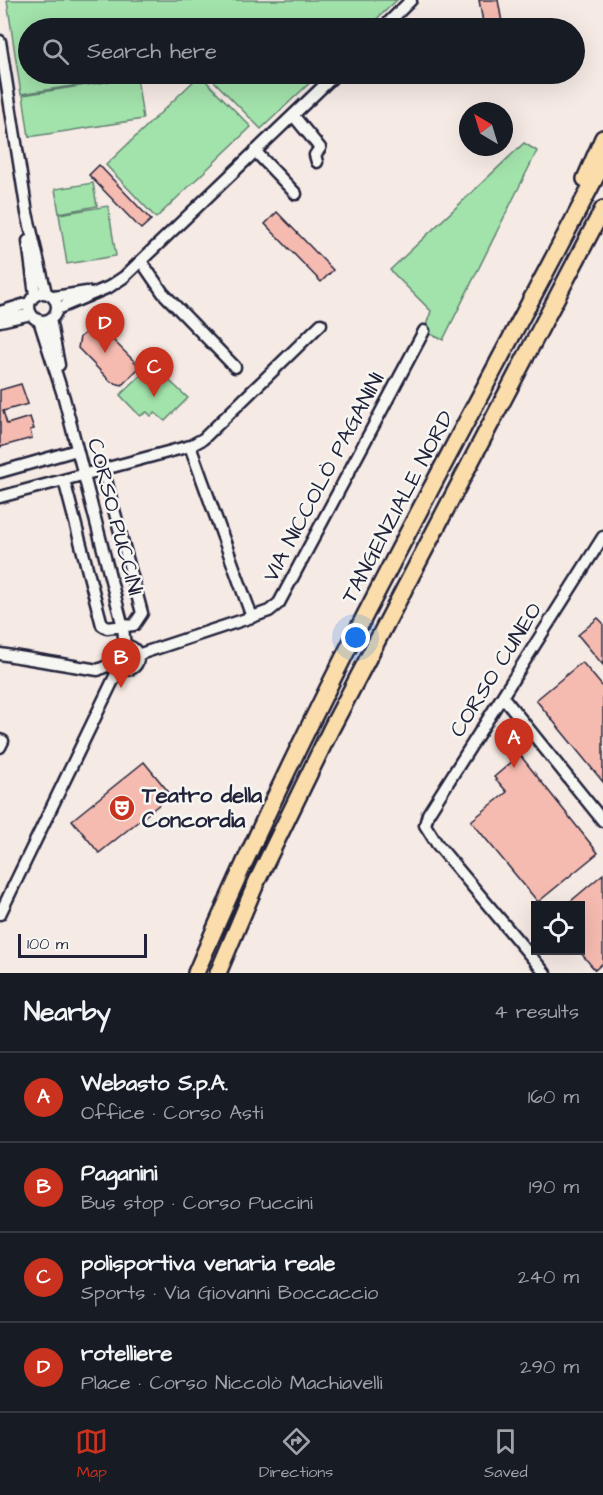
<!DOCTYPE html>
<meta charset="utf-8">
<style>
:root{--surface:#171b24;--page:#242831;--text:#f1f3f6;--muted:#9ea1a6;--line:#363941;--accent:#c8321e}
body{margin:0;font-family:"Architects Daughter",sans-serif;background:var(--page);color:var(--text)}
.controls{position:absolute;right:18px;bottom:18px;display:grid;overflow:hidden;border-radius:0px;box-shadow:0 6px 24px #0002}
.controls button{width:54px;height:54px;display:grid;place-items:center;padding:0;border:0;border-bottom:2px solid var(--line);background:var(--surface);color:var(--text);font:30px sans-serif}
.compass{position:absolute;left:459px;top:102px;width:54px;height:54px;border-radius:50%;background:var(--surface);box-shadow:0 6px 24px #0002;rotate:322deg}
.scale{position:absolute;left:18px;bottom:15px;width:129px;box-sizing:border-box;padding-left:6px;border:3px solid #22223b;border-top:0;font-size:16px;line-height:21px;white-space:nowrap;color:#22223b;-webkit-text-stroke:4px #f6f6f2;paint-order:stroke}
.you{position:absolute;left:356px;top:638px;width:21px;height:21px;margin:-15px;border:4px solid #fff;border-radius:50%;background:#1a73e8;box-shadow:0 0 0 9px #1a73e833}
.badge{display:grid;place-items:center;width:39px;height:39px;border-radius:50%;background:var(--accent);color:#fff;font-size:20px;font-weight:700}
.pin{position:absolute;translate:-50% -50px;filter:drop-shadow(0 2px 3px #0008)}
.pin::after{content:'';position:absolute;top:32px;width:21px;height:18px;background:inherit;clip-path:polygon(0 0,100% 0,50% 100%)}
.list{margin:0;padding:0;list-style:none}
h2{display:flex;justify-content:space-between;align-items:center;height:78px;margin:0;padding:0 24px;font-size:26px}
h2 small{font-size:20px;font-weight:400;color:var(--muted)}
.list li{display:grid;grid-template-columns:39px 1fr auto;gap:18px;align-items:center;box-sizing:border-box;height:90px;padding:0 24px;border-top:2px solid var(--line)}
.list b{display:block;font-size:22px;white-space:nowrap}
.list p{margin:0;font-size:20px;white-space:nowrap;color:var(--muted)}
.list em{font-size:20px;font-style:normal;color:var(--muted)}
.icon{flex:none;width:33px;height:33px;fill:none;stroke:currentColor;stroke-width:2;stroke-linecap:round;stroke-linejoin:round}
.map{position:relative;flex:none;width:603px;height:973px;overflow:hidden}
.search{position:absolute;background:var(--surface);box-shadow:0 6px 24px #0002;left:18px;right:18px;top:18px;height:66px;display:flex;align-items:center;gap:15px;box-sizing:border-box;padding:0 21px;border-radius:33px;color:var(--muted);font-size:22px}
.sheet{height:438px;background:var(--surface)}
nav{display:flex;justify-content:space-around;align-items:center;box-sizing:border-box;height:84px;border-top:2px solid var(--line);background:var(--surface);font-size:16px;color:var(--muted)}
nav a{display:grid;justify-items:center;gap:3px}
nav .on{color:var(--accent)}
.map>svg:first-child{display:block}
.green{fill:#a2e2ab;stroke:#628273;stroke-width:1.5}
.building{fill:#f6bbb0;stroke:#22223b;stroke-width:1.5}
.lines{fill:none;stroke-linecap:round;stroke-linejoin:round}
.minor-casing{stroke:#22223b;stroke-width:15}
.highway-casing{stroke:#22223b;stroke-width:20}
.minor{stroke:#f6f6f2;stroke-width:10}
.highway{stroke:#faddab;stroke-width:15}
.labels{text-anchor:middle;dominant-baseline:central;stroke-width:5;stroke-linejoin:round;paint-order:stroke}
.street-label{font-size:22px;fill:#22223b;stroke:#f6f6f2}
.poi-label{font-size:22px;font-weight:bold;fill:#22223b;stroke:#f6f6f2;text-anchor:start}
</style>
<div class="map">
<svg width="603" height="973" viewBox="0 0 603 973">
<rect width="100%" height="100%" fill="#f6eae5"/>
<filter id="ink" filterUnits="userSpaceOnUse"><feTurbulence type="fractalNoise" baseFrequency=".0167" numOctaves="2"/><feDisplacementMap in="SourceGraphic" scale="12" xChannelSelector="R" yChannelSelector="G"/><feConvolveMatrix kernelMatrix="1 2 1 2 8 2 1 2 1" color-interpolation-filters="sRGB"/></filter>
<g filter="url(#ink)">
<path class="green" d="M7,0H397L367,28H28V74H148L21,94Z
M207,74H319L261,129Z
M200,75L251,127L156,218L106,165Z
M137,77L143,119L29,137L23,95Z
M524,143L537,151L443,340L424,331L431,311L390,270Z
M93,183L97,206L59,213L55,189Z
M108,206L116,256L67,264L59,214Z
M160,372L188,398L165,421L155,413L151,416L147,412L140,416L120,395L142,374Z"/>
<path class="building" d="M479,0H498L503,28H484Z
M99,165L151,220L141,229L89,175Z
M277,212L333,270L321,282L265,224Z
M97,324L138,365V369L122,385L111,382L78,348L80,337Z
M21,384L28,404L3,411L7,424L30,417L34,429L30,430L32,438L0,447V390Z
M598,618L603,623V665L578,635Z
M582,662L603,687V782L536,700Z
M520,755L598,853L538,902L471,821L507,792L494,777Z
M144,762L171,795L99,853L72,820Z
M603,874V963L595,970L580,952V906H565Z"/>
<g class="lines">
<g class="minor-casing">
<path id="minor" d="M383,28L411,0
M0,41L27,213L46,293
M293,115L320,148L315,155L317,162
M255,151L296,194
M28,241L35,295
M141,261L163,293L235,367
M29 307a14 14 0 1 1 28 0a14 14 0 1 1-28 0Z
M54,297L87,292
M57,309L109,287L124,277L336,74
M0,312L29,303
M50,319L59,365
M39,320L64,398L123,627L125,647
M0,321L31,314
M190,446L252,617
M0,472L77,450
M64,480L102,625L107,628L134,625L142,613L103,469
M0,497L190,446L203,439L321,324
M114 658a12 12 0 1 1 24 0a12 12 0 1 1-24 0Z
M0,654L98,670L115,662
M137,655L252,617L269,611L279,603L424,331
M503,697L603,821
M0,740L3,741L0,747
M0,914L119,668
M545,973L437,844L425,825L428,814L603,537"/>
</g>
<g class="highway-casing">
<path id="highway" d="M585,179L603,138
M196,973C313,695 464,431 603,163
M218,973L257,881L331,729L603,209"/>
</g>
<use href="#minor" class="minor"/>
<use href="#highway" class="highway"/>
</g>
</g>
<defs>
<g id="theatre-disc" transform="scale(1.35)"><circle r="9.5" fill="#c8321e" stroke="#f6f6f2"/><path d="M-5-5.5Q0-4 5-5.5V0Q5 5 0 6Q-5 5-5 0ZM-3.3-2.5H-1v1.5H-3.3ZM1-2.5H3.3v1.5H1ZM-2.8 1Q0 5.5 2.8 1Z" fill="#fff"/></g>
</defs>
<g fill-rule="evenodd">
<use href="#theatre-disc" x="122" y="808"/>
</g>
<g class="labels">
<g class="street-label">
<text transform="translate(324 477) rotate(-62)">VIA NICCOLÒ PAGANINI</text>
<text transform="translate(398 507) rotate(-62)">TANGENZIALE NORD</text>
<text transform="translate(115 517) rotate(75)">CORSO PUCCINI</text>
<text transform="translate(496 670) rotate(-58)">CORSO CUNEO</text>
</g>
<g class="poi-label">
<text x="142" y="795">Teatro della<tspan x="142" dy="25">Concordia</tspan></text>
</g>
</g>
</svg>
<div class="controls">
<button><svg class="icon" aria-label="locate" viewBox="0 0 24 24"><circle cx="12" cy="12" r="6"/><path d="M12 2v4M12 18v4M2 12h4M18 12h4"/></svg></button>
</div>
<svg class="compass" viewBox="-18 -18 36 36"><path d="M0-13l5 13h-10z" fill="#e53935"/><path d="M0 13l5-13h-10z" fill="#9ea1a6"/></svg>
<div class="scale">100 m</div>
<div class="you"></div>
<div class="pin badge" style="left:514px;top:768px">A</div>
<div class="pin badge" style="left:121px;top:688px">B</div>
<div class="pin badge" style="left:154px;top:397px">C</div>
<div class="pin badge" style="left:105px;top:353px">D</div>
<div class="search"><svg class="icon" aria-label="search" viewBox="0 0 24 24"><circle cx="10" cy="10" r="6"/><path d="M15 15l6 6"/></svg>Search here</div>
</div>
<section class="sheet">
<h2>Nearby<small>4 results</small></h2>
<ul class="list">
<li><span class="badge">A</span><div><b>Webasto S.p.A.</b><p>Office · Corso Asti</p></div><em>160 m</em></li>
<li><span class="badge">B</span><div><b>Paganini</b><p>Bus stop · Corso Puccini</p></div><em>190 m</em></li>
<li><span class="badge">C</span><div><b>polisportiva venaria reale</b><p>Sports · Via Giovanni Boccaccio</p></div><em>240 m</em></li>
<li><span class="badge">D</span><div><b>rotelliere</b><p>Place · Corso Niccolò Machiavelli</p></div><em>290 m</em></li>
</ul>
</section>
<nav>
<a class="on"><svg class="icon" aria-label="map" viewBox="0 0 24 24"><path d="M3 6l6-2 6 2 6-2v14l-6 2-6-2-6 2zM9 4v14M15 6v14"/></svg>Map</a>
<a><svg class="icon" aria-label="directions" viewBox="0 0 24 24"><path d="M12 3l9 9-9 9-9-9zM9 14v-3h6M13 9l2 2-2 2"/></svg>Directions</a>
<a><svg class="icon" aria-label="saved" viewBox="0 0 24 24"><path d="M7 4h10v16l-5-4-5 4z"/></svg>Saved</a>
</nav>
